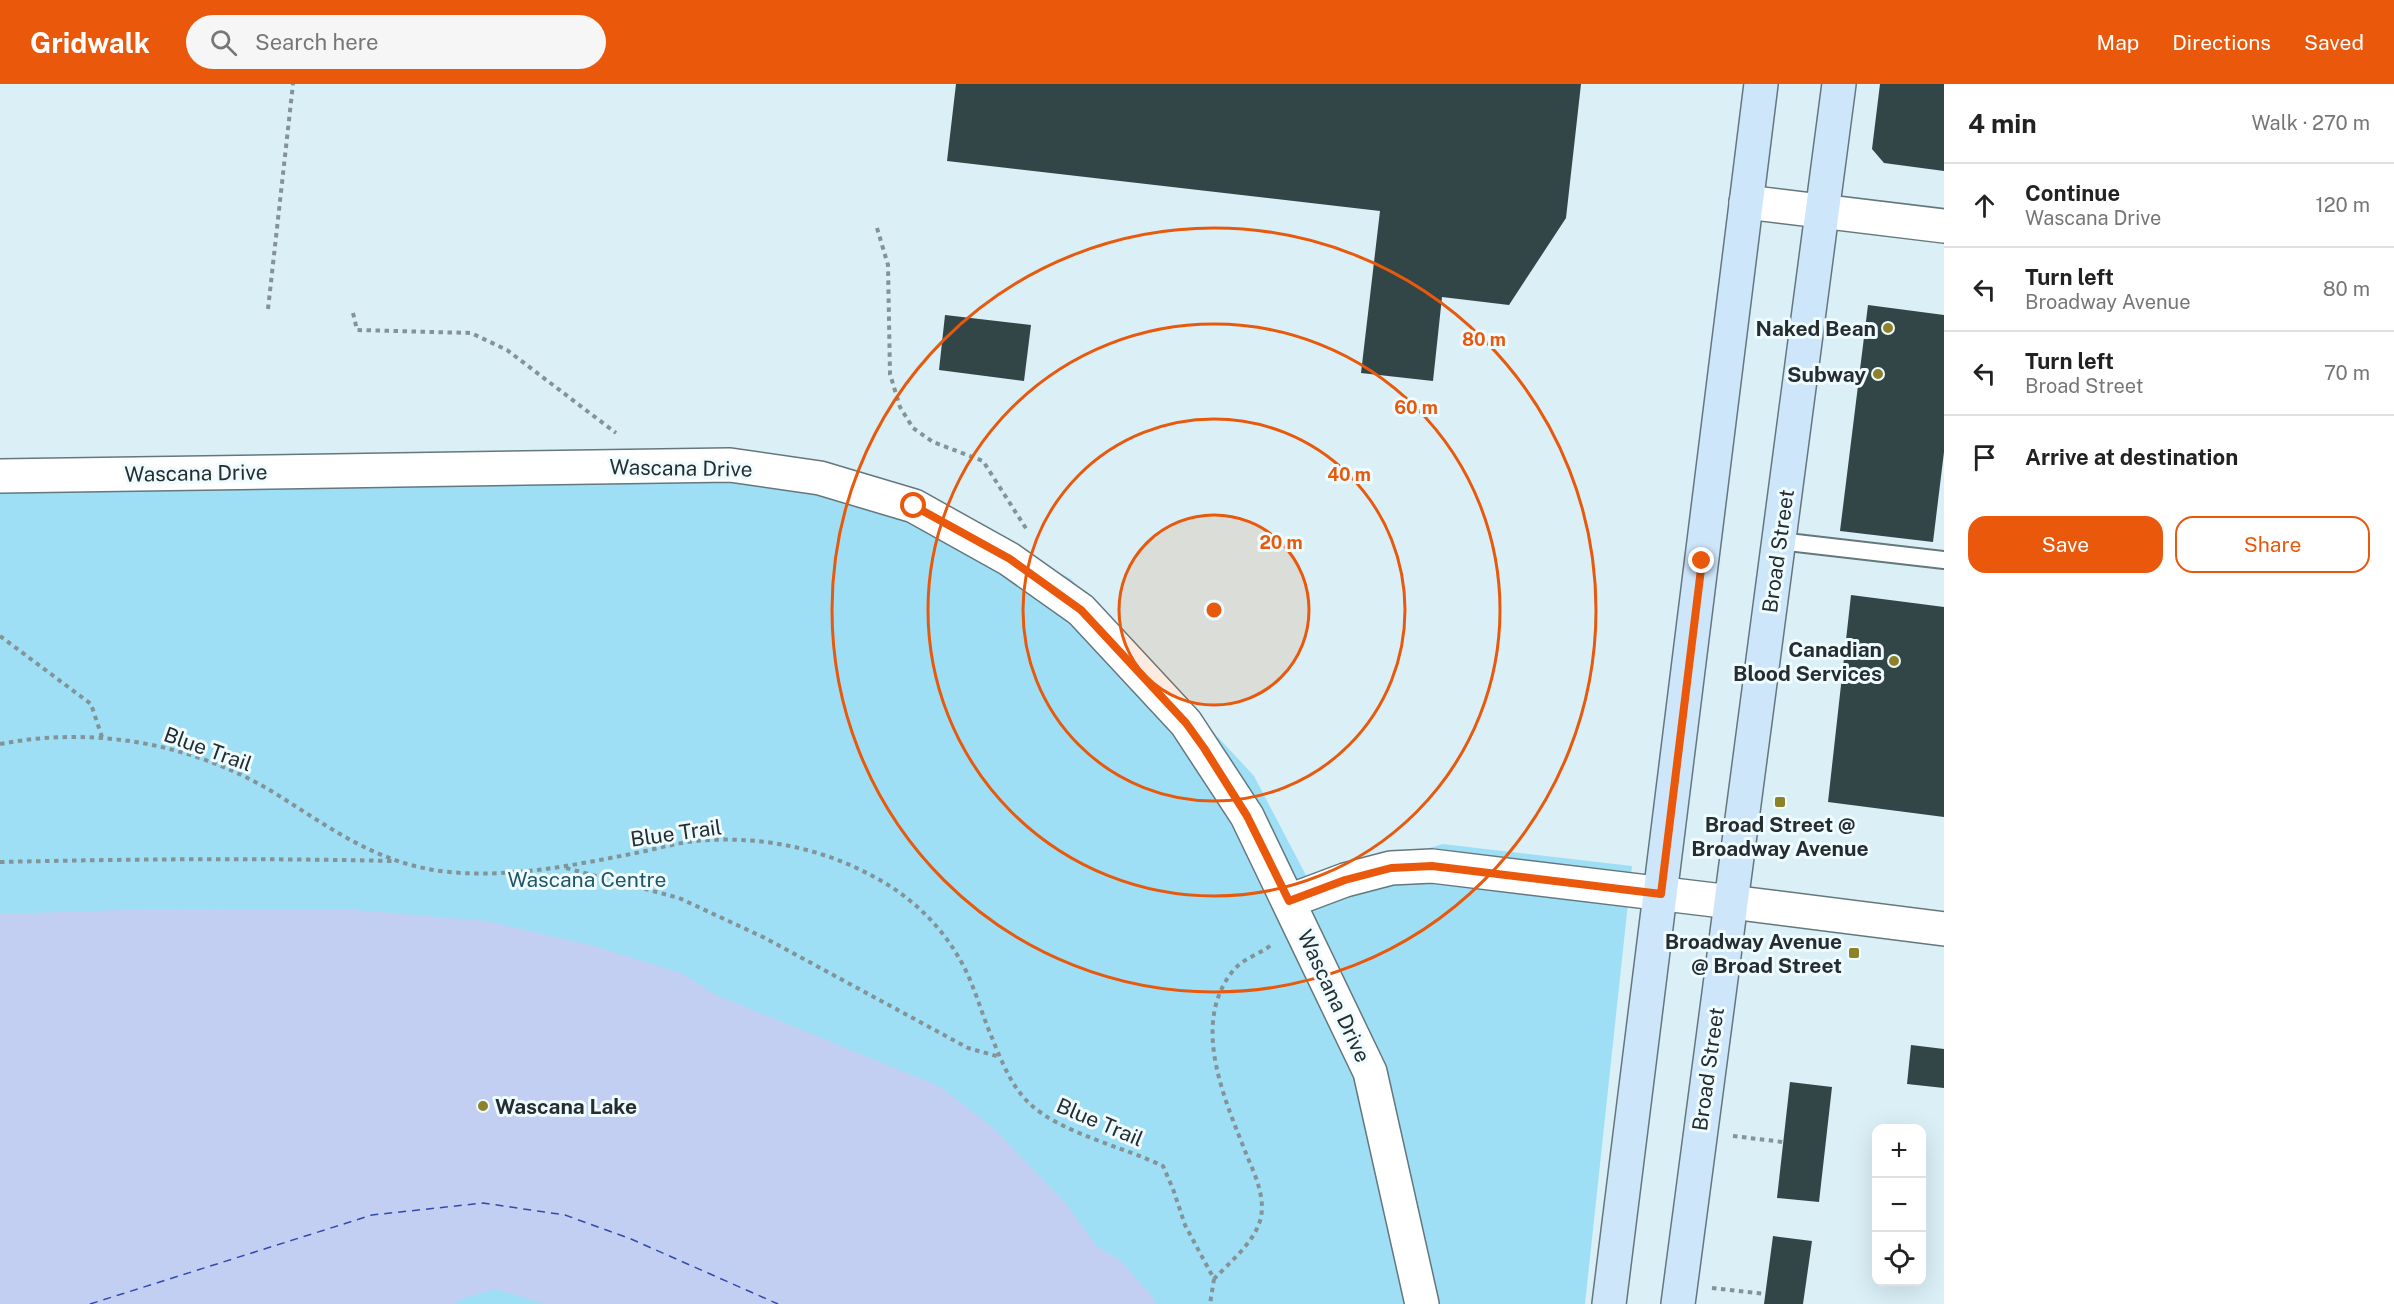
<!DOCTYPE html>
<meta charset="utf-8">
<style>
:root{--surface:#fff;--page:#f6f6f6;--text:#222;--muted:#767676;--line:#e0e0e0;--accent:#ea580c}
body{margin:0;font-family:"Public Sans",sans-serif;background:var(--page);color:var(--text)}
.controls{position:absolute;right:18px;bottom:18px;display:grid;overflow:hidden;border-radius:12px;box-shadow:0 6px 24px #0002}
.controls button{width:54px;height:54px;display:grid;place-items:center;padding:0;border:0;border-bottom:2px solid var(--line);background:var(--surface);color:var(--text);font:30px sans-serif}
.stop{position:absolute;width:18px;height:18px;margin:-14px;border:4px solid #ea580c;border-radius:50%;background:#fff}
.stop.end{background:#ea580c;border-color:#fff;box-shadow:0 2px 6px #0008}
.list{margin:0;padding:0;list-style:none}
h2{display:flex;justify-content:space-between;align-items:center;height:78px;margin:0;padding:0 24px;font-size:26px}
h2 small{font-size:20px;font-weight:400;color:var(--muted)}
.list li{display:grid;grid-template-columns:39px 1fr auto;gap:18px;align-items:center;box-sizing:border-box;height:84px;padding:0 24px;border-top:2px solid var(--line)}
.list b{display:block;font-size:22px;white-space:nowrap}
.list p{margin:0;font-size:20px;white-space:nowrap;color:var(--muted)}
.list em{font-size:20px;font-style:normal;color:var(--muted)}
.actions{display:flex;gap:12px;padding:18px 24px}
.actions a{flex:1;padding:14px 0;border:2px solid var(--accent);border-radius:18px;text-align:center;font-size:21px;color:var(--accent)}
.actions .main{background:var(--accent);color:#fff}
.icon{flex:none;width:33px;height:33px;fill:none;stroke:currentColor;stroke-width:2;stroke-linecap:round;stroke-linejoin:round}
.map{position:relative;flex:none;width:1944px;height:1220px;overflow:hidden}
header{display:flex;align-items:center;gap:36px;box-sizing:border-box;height:84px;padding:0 30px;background:var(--accent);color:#fff}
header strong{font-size:28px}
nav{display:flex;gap:33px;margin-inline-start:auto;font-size:21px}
.search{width:420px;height:54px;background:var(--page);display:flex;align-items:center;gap:15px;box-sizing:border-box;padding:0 21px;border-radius:33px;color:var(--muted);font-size:22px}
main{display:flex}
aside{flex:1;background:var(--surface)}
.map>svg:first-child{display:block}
.green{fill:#9edff6}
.water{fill:#c2cff2}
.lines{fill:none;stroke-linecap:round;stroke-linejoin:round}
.ferry{stroke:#334aab;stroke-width:1.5;stroke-dasharray:8 6;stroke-linecap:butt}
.building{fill:#334647}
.service-casing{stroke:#64777d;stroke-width:20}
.minor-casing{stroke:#64777d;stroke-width:36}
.tertiary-casing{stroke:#64777d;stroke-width:36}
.secondary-casing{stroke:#64777d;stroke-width:36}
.path{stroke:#849398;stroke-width:4;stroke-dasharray:4.5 4.5;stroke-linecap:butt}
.service{stroke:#fff;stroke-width:16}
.minor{stroke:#fff;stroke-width:33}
.tertiary{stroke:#fff;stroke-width:33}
.secondary{stroke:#cde6fa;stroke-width:33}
.route{stroke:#ea580c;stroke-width:8}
.ring{fill:none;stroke:#e8590c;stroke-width:3}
.poi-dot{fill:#8d822a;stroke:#eefbff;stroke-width:2}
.labels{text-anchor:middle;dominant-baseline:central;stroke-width:6;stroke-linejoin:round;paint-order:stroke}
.poi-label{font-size:21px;font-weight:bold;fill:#252d30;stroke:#eefbff;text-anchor:end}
.street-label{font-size:21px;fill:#252d30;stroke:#eefbff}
.park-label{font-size:21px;fill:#205767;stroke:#eefbff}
.centre{fill:#e8590c;stroke:#eefbff;stroke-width:3}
.ring-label{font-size:18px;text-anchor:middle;font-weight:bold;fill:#e8590c;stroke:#eefbff;stroke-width:6;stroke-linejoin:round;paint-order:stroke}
</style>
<header>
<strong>Gridwalk</strong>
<div class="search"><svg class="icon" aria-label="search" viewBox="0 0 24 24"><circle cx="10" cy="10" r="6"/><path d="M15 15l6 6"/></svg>Search here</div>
<nav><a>Map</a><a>Directions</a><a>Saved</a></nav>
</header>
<main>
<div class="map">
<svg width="1944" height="1220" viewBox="0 0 1944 1220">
<rect width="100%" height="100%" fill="#daeff6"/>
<path class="green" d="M640,368L917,416L1071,495L1254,692L1310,799L1443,760L1632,782L1585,1220H0V383Z"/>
<path class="water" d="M151,825L355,826L486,837L594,862L681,889L716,911L939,1002L991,1042L1065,1118L1097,1163L1120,1176L1152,1212L1156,1220H546L495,1205L461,1215L454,1220H0V830Z"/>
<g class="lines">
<path class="ferry" d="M90,1220L372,1131L483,1119L565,1131L631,1155L778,1220"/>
</g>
<path class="building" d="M956,0H1581L1566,134L1509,221L1442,213L1433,297L1361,289L1380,127L947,77Z
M1880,0H1944V87L1884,79L1872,65Z
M1868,221L1944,231V368L1933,458L1840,447Z
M945,231L1031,241L1024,297L939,286Z
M1851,511L1944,523V733L1828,718Z
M1911,961L1944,965V1004L1907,1000Z
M1790,998L1832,1003L1819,1118L1777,1114Z
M1773,1152L1812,1157L1803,1220H1764Z"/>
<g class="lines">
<g class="service-casing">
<path id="service" d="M1779,457L1944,476"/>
</g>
<g class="minor-casing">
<path id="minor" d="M1746,118L1944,142
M0,392L730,381L820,394L914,422L1009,475L1081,526L1186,639L1247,732L1370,988L1422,1220
M1289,817L1345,796L1391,784L1432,782L1731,818"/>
</g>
<g class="tertiary-casing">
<path id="tertiary" d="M1731,818L1944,845"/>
</g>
<g class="secondary-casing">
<path id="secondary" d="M1609,1220L1761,0
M1678,1220L1839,0"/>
</g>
<path class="path" d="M877,144L888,181L890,290L900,323L913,344L933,358L983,377L1027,446
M268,225L293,0
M353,229L357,246L471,249L507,266L616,349
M0,552L91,620L102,653
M0,660C94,642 191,659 273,708C331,744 378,781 449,788C513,794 574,781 636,769C656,765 676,759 696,757C760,751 823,764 878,795C911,813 941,842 959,874C973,897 980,925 990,949C1000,973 1010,1001 1029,1019C1060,1049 1124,1063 1163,1082L1173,1105L1185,1141L1214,1195L1210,1220
M0,778C131,775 261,774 392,777
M566,784L679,814L765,854L968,964L1000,973
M1733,1052L1783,1058
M1214,1195C1230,1178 1256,1157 1261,1133C1265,1112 1255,1091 1247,1072C1226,1018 1190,942 1232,888C1242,874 1265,868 1272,860
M1712,1204L1765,1210"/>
<use href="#service" class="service"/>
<use href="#minor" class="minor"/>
<use href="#tertiary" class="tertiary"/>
<use href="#secondary" class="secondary"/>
</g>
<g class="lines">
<path class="route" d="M914,422L1010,475L1081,526L1186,639L1204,664L1247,732L1289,817L1345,796L1391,784L1432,782L1661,810L1702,477"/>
</g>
<circle cx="1214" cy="526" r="95" fill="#e8590c" fill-opacity=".12"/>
<g class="ring">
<circle cx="1214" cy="526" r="95"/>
<circle cx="1214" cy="526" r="191"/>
<circle cx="1214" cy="526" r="286"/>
<circle cx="1214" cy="526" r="382"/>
</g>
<g class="poi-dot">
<circle cx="1888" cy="244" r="6"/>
<circle cx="1878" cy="290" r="6"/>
<circle cx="1894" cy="577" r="6"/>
<rect x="1774" y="712" width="12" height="12" rx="3"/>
<rect x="1848" y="863" width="12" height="12" rx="3"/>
<circle cx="483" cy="1022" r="6"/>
</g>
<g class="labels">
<g class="poi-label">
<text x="1876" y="244">Naked Bean</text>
<text x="1866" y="290">Subway</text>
<text x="1882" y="565">Canadian<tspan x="1882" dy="24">Blood Services</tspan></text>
<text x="1780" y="740" text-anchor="middle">Broad Street @<tspan x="1780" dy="24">Broadway Avenue</tspan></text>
<text x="1842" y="857">Broadway Avenue<tspan x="1842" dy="24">@ Broad Street</tspan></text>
<text x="495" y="1022" text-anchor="start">Wascana Lake</text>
</g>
<g class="street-label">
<text transform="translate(681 384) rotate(1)">Wascana Drive</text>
<text transform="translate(196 389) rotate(-1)">Wascana Drive</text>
<text transform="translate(1778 467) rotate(-82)">Broad Street</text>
<text transform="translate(208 665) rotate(20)">Blue Trail</text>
<text transform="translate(676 749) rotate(-8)">Blue Trail</text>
<text transform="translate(1334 912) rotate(65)">Wascana Drive</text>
<text transform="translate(1708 985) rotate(-82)">Broad Street</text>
<text transform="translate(1100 1038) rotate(23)">Blue Trail</text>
</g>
<g class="park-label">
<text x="587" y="795">Wascana Centre</text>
</g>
</g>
<circle cx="1214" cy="526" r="9" class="centre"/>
<g class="ring-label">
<text x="1484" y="262">80 m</text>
<text x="1416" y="330">60 m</text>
<text x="1349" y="397">40 m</text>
<text x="1281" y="465">20 m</text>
</g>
</svg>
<div class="controls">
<button>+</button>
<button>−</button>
<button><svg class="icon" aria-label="locate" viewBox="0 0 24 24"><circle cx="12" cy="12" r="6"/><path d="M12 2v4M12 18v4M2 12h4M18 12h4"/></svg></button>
</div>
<div class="stop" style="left:914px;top:422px"></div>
<div class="stop end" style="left:1702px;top:477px"></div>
</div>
<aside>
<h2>4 min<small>Walk · 270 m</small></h2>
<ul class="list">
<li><svg class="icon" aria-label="ahead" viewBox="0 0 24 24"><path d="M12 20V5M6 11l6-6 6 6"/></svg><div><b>Continue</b><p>Wascana Drive</p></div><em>120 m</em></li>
<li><svg class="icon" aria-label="left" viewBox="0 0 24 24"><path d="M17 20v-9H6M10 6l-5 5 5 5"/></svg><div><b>Turn left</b><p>Broadway Avenue</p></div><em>80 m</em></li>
<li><svg class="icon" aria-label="left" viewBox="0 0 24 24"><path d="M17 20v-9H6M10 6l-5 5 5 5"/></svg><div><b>Turn left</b><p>Broad Street</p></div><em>70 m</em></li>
<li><svg class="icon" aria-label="arrive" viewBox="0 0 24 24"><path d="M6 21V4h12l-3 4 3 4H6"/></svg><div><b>Arrive at destination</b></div></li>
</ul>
<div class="actions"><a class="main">Save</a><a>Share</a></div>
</aside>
</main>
